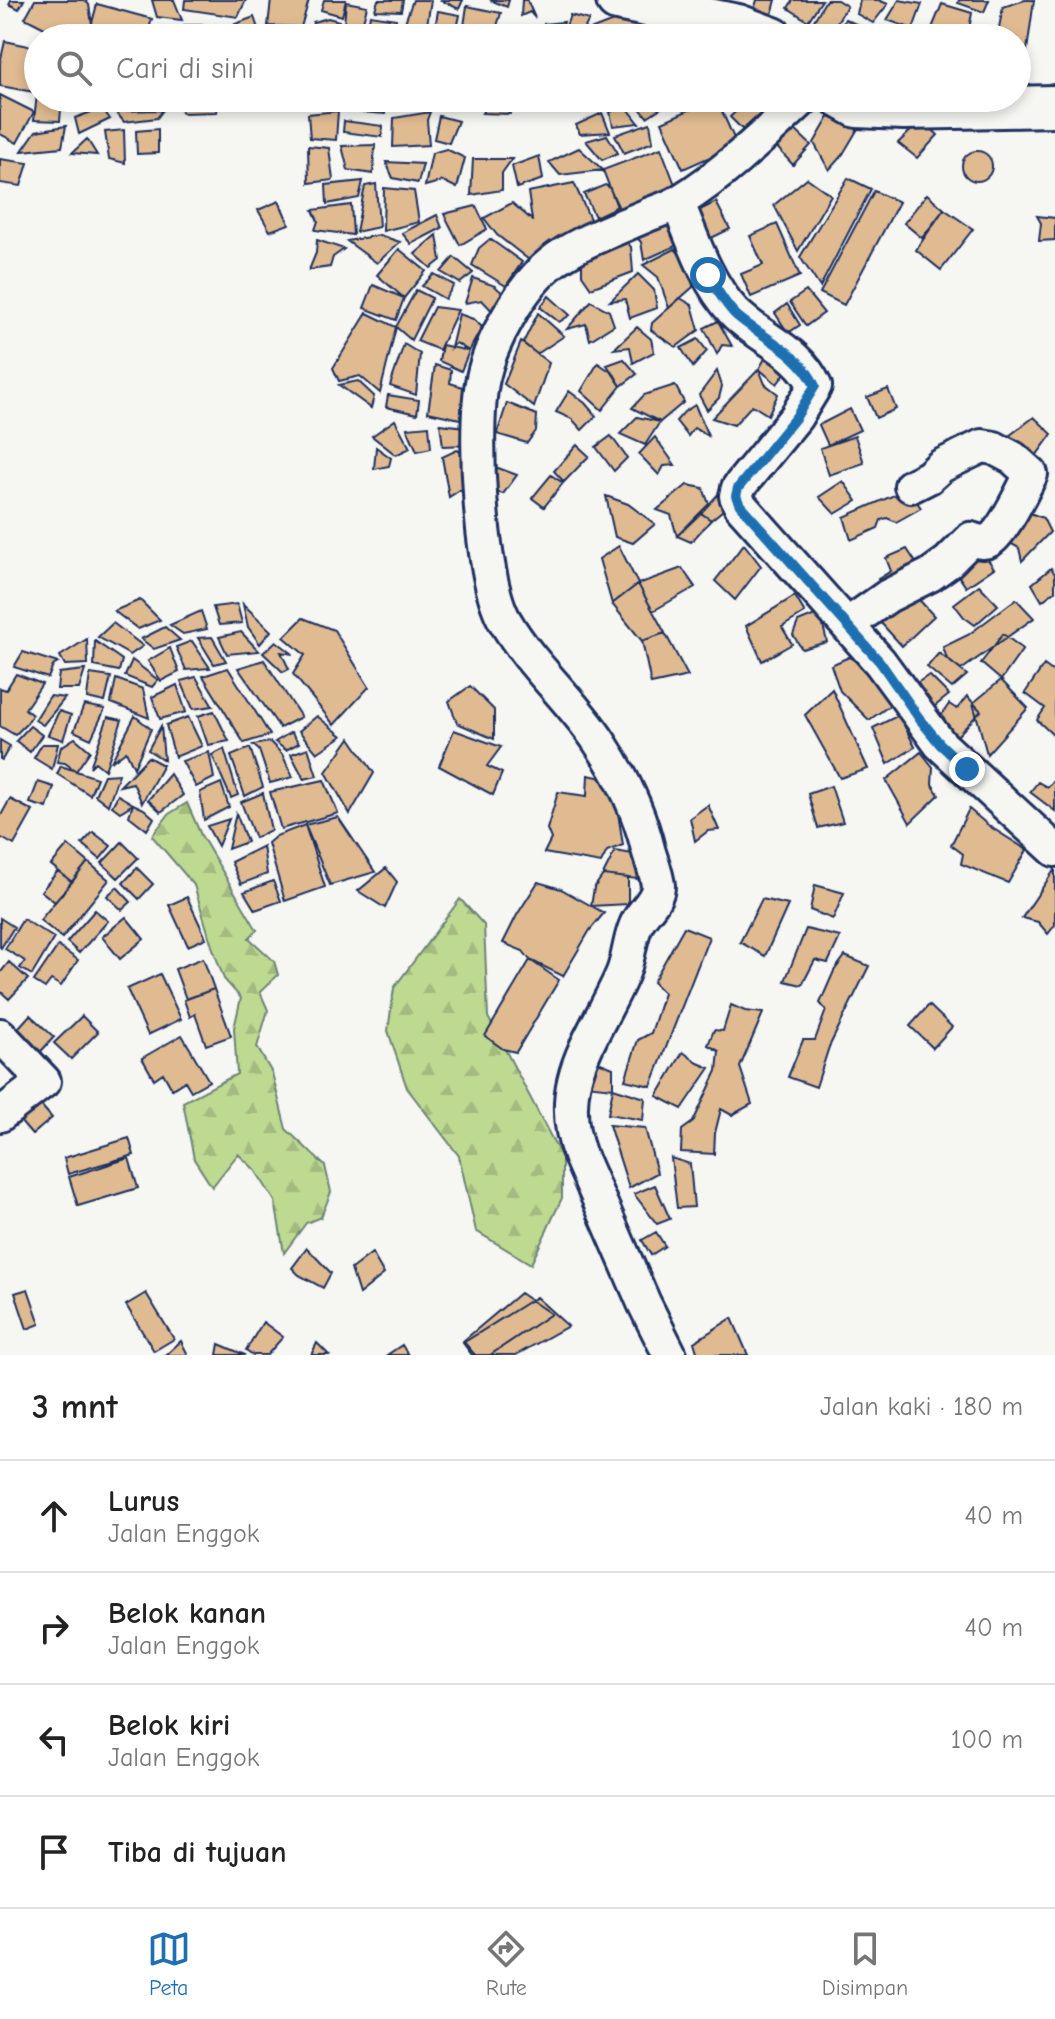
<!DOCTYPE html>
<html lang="id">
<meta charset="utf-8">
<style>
:root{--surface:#fff;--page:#f6f6f6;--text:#222;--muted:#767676;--line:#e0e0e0;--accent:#1f6fb2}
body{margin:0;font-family:"Comic Neue",sans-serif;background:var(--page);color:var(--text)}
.stop{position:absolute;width:24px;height:24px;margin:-18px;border:6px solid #1f6fb2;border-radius:50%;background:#fff}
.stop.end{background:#1f6fb2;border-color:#fff;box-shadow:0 2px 8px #0008}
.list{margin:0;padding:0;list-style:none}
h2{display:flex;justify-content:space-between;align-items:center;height:104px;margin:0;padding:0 32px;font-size:34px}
h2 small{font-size:26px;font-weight:400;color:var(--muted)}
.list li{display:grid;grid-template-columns:52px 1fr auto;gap:24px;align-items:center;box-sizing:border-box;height:112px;padding:0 32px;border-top:2px solid var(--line)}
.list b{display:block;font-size:30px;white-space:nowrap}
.list p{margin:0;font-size:26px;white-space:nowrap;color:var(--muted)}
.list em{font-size:26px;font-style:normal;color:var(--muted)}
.icon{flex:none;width:44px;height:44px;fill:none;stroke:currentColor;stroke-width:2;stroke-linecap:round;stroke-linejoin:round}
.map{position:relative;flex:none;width:1055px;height:1355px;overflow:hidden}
.search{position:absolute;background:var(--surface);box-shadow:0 4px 12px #0003;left:24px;right:24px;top:24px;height:88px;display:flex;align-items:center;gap:20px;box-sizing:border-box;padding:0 28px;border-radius:44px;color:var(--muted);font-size:30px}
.sheet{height:552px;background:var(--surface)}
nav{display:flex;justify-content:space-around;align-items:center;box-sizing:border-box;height:112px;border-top:2px solid var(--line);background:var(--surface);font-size:22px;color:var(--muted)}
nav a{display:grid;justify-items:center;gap:4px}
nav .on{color:var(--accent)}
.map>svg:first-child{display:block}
.forest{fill:url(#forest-firs);stroke:#6c8477;stroke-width:2}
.building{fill:#e0bb91;stroke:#1b2f5e;stroke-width:2}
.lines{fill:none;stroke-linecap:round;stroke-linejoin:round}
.minor-casing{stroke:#1b2f5e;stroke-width:38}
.major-casing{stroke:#1b2f5e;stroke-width:46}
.minor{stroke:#f6f6f2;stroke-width:32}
.major{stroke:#f6f6f2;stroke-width:40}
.route{stroke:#1f6fb2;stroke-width:10}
</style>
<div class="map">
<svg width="1055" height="1355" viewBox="0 0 1055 1355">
<defs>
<pattern id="forest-firs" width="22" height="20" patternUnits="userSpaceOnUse" patternTransform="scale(2)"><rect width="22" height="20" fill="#bed990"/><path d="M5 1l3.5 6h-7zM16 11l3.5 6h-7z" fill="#a3bb7f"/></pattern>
</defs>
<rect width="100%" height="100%" fill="#f6f6f2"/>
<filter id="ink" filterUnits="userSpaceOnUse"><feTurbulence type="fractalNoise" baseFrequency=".0125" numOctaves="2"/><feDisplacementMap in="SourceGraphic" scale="16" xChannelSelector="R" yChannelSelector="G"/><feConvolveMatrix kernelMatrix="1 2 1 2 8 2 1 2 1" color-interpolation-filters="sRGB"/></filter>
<g filter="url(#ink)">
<path class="forest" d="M187,803L201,835L257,930L249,938L274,961L278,975L260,992L268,1010L257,1047L272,1073L286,1129L325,1166L331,1192L321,1217L306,1223L284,1253L275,1201L255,1170L238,1154L212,1187L194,1159L183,1102L237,1074L234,1028L241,998L224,979L212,946L194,885L152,836L169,814Z
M460,899L484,925L488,1017L562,1158V1198L531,1264L476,1231L459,1156L407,1088L388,1031L394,988Z"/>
<path class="building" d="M11,0H24L19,9L9,4Z
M35,0H85L89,5L92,24L85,38H64L25,18Z
M152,0H174L182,20L157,17Z
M185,0H246L238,17L184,9Z
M271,0H309L301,27L268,26Z
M324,0H346L342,16L321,10Z
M378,0H403L401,11L375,10Z
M413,0H431L427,25H404Z
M440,0H463L459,9Z
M490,0H509L507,7Z
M522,0H527L535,18L530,12L521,16Z
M757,0H776L771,18L753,14Z
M793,0H822L808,21L788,8Z
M826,0H837L847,6L827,38H823L809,29Z
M860,0H878L888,4L873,23L857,14Z
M899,0L922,4L913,29L887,20Z
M959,0H989L984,12L958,3Z
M1025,0H1034L1025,65L1017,62V38H997L1003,7Z
M346,2L367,6L360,33L343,36Z
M97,4L152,19L146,38H88Z
M942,4L972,13L969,29L932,28Z
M467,6L501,13L494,36L464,26Z
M438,11L460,15L455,38L434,34Z
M636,12L648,14L643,38H583L585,32Z
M370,15L396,19L393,38H366Z
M570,15L589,20L579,38H562Z
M254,17L261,37L234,38L233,25Z
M328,18L339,21V35L327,32L311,34L313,22Z
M845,19L873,32L871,38H836Z
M564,22L560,38H541L544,24Z
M184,25H221L222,38H187Z
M509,29L522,38H503Z
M158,30L184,36V38H155Z
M399,33L423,36V38H399Z
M927,33L960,38H930Z
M5,41L38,48V71L34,92L0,86V63Z
M1017,71L1028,74L1025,103L1017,98Z
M38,86V98H62L60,121L34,120Z
M0,95L34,112L17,143L0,134Z
M73,98H92L72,109Z
M219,98L217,112L182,113L178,100Z
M245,98H300V104L244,100Z
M308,98H331V109L320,108L308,102Z
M347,98H387L385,114L347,111Z
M395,98H412V107L391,108Z
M424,98H442L423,102Z
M457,98H477L476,106L458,108Z
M490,98H514L510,114L482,113Z
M518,98H540L544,104L521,107Z
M592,98H597L607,108L586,112L576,105Z
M606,98H627L628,101L611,103Z
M641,98H662L664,106L647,117L635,102Z
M716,98L737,145L683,169L662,122Z
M750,98H759L768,107L743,130L730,117Z
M626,106L639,123L613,126L610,112Z
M102,108L110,119L79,134L75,118Z
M163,110L157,118L124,122L115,111Z
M338,111L336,140L310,138L308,114Z
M430,112L427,120L429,145L393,147L394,118Z
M602,113L610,132L580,134L576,125Z
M439,116L458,121L449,143L434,139Z
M829,117L859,127L843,154L829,170L814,143Z
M922,120L938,135L917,158L898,143Z
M344,121L383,126L382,137L343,132Z
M650,123L653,142L624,153L615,135Z
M66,126L62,147L22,151L36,131Z
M791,126L811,145L793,165L773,143Z
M158,129V153L137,154L136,131Z
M124,130L125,163L109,159L105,132Z
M607,135L618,153L602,160L586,141Z
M87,139L97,155L72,153Z
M375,145L373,174L348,170L342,146Z
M308,146L329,148L333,180L309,183Z
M579,148L603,170L560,175L549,162Z
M661,148L677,190L619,212L603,170Z
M446,149L465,158L457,188L443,181L425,186L432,153Z
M962 166a15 15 0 1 1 30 0a15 15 0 1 1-30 0Z
M539,156L543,179L517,188L512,166Z
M0,159L28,163L21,186L0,183Z
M473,159H512L502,173V190L471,195Z
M386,162L423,164L418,183L393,178Z
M807,178L831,195L798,251L774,205Z
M848,178L871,189L820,287L800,257Z
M363,181L359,198L327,204L326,185Z
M574,183L593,226L533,263L497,235L484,218L512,203L532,220L528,192Z
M376,184L379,227L356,232L365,186Z
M605,185L609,187L618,206L595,217L584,194Z
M384,188L414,191L419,222L383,231Z
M874,191L899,202L844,305L820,293Z
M927,194L944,209L922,238L904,223Z
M279,201L289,224L270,231L258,210Z
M716,202L730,229L705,241L692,214Z
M351,205L353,235L315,230L318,221L313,210Z
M476,206L487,229L460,245L444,214Z
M944,209L973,229L941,270L916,250Z
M437,215L442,228L411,244L402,233Z
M1037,216L1055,218V240L1039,241L1041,223Z
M679,219L689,240L644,260L641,242L636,237Z
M777,224L800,276L751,297L741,274L763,265L750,236Z
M379,235L400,242L377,263L347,241Z
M437,235L441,260L431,268L415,254Z
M490,239L522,262L506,286L472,265L479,248Z
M317,240L344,249L333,257L330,267L309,270L316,253Z
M627,242L631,247L633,272L591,288L582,275V262Z
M399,249L426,271L404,298L377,275Z
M675,249L691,266L693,287L669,308L658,277L643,265Z
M454,257L473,273L460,283L441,272Z
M434,274L454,285L445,299L422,286Z
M638,274L654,290L657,308L630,318L625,299L610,301Z
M473,278L495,286L510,300L496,315L482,300L465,303Z
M373,285L404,298L396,320L364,308Z
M416,290L432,298L411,340L396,327Z
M806,291L824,313L806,326L790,302Z
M549,296L570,315L559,322L540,307Z
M680,298L692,305L699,330L676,347L651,330L652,323Z
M591,301L609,311L614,325L590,340L586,324L567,329Z
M787,304L800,325L788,333L775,313Z
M434,307L458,310L439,350L417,341Z
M367,313L396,327L380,393L360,376L339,381L333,368Z
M538,313L564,336L537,354L523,343Z
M459,314L473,319L482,327L469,351L456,343L451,348Z
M718,321L732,346L722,345L717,354L704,328Z
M637,327L651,339L654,352L633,363L630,347L614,349Z
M698,339L707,351L693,367L681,348Z
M521,342L549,363L534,407L504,384Z
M404,344L420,354L416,395L390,386Z
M442,345L469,351L461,371L439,361Z
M768,353L788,369L777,384L759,369Z
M624,359L637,374L621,386L607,365Z
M598,363L614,374L621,386L602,410L581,391Z
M435,365L451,370L450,383L475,391L465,420L428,412Z
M759,369L765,384L778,394L768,415L752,405L734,425L712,418Z
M717,371L722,386L719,398L707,410L699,395Z
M358,381L374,396L371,408L339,385Z
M675,385L684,402L660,422L632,408L644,395Z
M888,389L896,409L876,418L867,397Z
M569,391L585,403L596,416L582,430L572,419L556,412Z
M388,395L419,400L417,414L386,407Z
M507,403L537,415L536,431L527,443L497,434Z
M695,405L708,436L694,428L688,436L676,421L684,412Z
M850,409L860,430L828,445L819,425Z
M637,417L660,422L645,445L620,434Z
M1034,417L1052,434L1030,464L1001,442Z
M395,420L410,448L396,455L372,436Z
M440,424L466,427L469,445L443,446Z
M429,426L431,448L417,451L407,428Z
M611,436L627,458L614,471L596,447Z
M855,436L864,463L829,475L820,448Z
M655,437L675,465L664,466L659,475L639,454Z
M577,445L589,456L564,482L554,471Z
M376,447L391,458L389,466L374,469Z
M457,450L469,456L471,498L460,490L449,497L442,457Z
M490,465L517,475L503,494L491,490Z
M551,475L563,483L544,507L532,498Z
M843,481L857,501L835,514L819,497Z
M687,485L703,488L709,504L677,536L671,515L657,510Z
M908,489L921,508L896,522L887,518L881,520L878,528L851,540L844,517Z
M720,492L729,505L711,520L701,513Z
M606,496L628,504L655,524L633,543L615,537Z
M701,513L711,520L691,542L677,536Z
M1030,513L1043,518L1050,532L1022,561L1019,548L1008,542Z
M744,544L761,566L735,600L715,581Z
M619,546L638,584L612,604L599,559Z
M979,547L994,568L966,587L952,566Z
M907,549L922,572L886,592L878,579L891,571L886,558Z
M682,568L695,587L653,611L638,584Z
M1051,568L1055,574V591L1042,601L1032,584Z
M638,584L665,633L642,641L612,604Z
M979,585L998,605L975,625L964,617L954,604Z
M913,593L934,616L902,646L881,623Z
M795,596L805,613L782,627L792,644L762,661L746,626Z
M1016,599L1034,618L961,670L947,659L943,647L968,635Z
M140,600L160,620L138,629L114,611Z
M237,604L242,623L219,625L213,607Z
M243,604L271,631L260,644L248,627Z
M201,611L207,629L183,634L170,625Z
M820,613L827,642L802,649L793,635L798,622Z
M303,618L334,630L369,687L334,725L293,674L305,655L284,637Z
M113,623L143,646L130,655L98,637Z
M165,627L180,640L154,649L141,639Z
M241,632L259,651L227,654L219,637Z
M665,633L688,676L651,684L642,641Z
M1003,634L1023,649L1001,680L981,663Z
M212,637L226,661L214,664L198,638Z
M87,639L88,664L65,665L60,656Z
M95,641L122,660L119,671L94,666Z
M192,641L210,668L186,670L176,647Z
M276,641L293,654L281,652L289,669L283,672L263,653Z
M170,648L179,672L161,681L148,661Z
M23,652L58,663L53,666L48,678L14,667Z
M939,653L967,675L952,688L927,667Z
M849,657L874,673L896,701L869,720L840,691L831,665Z
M132,660L158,680L152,687L125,676Z
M264,660L301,717L280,728L238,668Z
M1044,665L1055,673V737L1037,720L1045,708L1025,693Z
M228,668L270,735L244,743L203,676Z
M85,670L79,689H57L59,673Z
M16,674L42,684L25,709L32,715L27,723L15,735L0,726V688L6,690Z
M90,674L111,677L105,702L87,698Z
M929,675L949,695L929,711L914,695L917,683Z
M196,677L213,706L193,709L181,681Z
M116,679L143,689L149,718L111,703Z
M1001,680L1028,708L987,754L973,703Z
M177,685L186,712L160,719L152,697Z
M470,686L494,710V739L457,723L449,701Z
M832,689L868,769L840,778L805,715Z
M50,696L65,698L43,725L35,720Z
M967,696L981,711L956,737L938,720L949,704L957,709Z
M84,705L105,709L91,739L74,731Z
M59,711L71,715L63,740L48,735Z
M214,711L229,741L208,745L198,716Z
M899,715L915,747L888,764L873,728Z
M135,716L151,729L134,768L126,751L111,762Z
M317,716L342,736L317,753L299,731Z
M108,717L122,720L105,770L95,762L90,767Z
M188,717L202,746L175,757L166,725Z
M30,726L42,735L30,752L16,741Z
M161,726L164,760L148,750Z
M454,730L501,747L487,766L502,773L493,795L439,766Z
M291,732L299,743L286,750L275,742Z
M75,738L90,751L76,771L65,763L57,762L61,747Z
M350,738L374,773L350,814L326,772Z
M0,740L10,746L2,760L0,759Z
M270,742L282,754L293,777L270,783L259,750L253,745Z
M42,744H58L52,769L34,758Z
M250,748L263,787L245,796L231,756Z
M308,748L317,776L304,779L291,754Z
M224,749L238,795L231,798L212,755Z
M209,752L214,778L196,787L182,761Z
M921,752L933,767L932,784L939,795L910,823L886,780Z
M148,757L163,765L142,803L133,783L120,786Z
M61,766L97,778L90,795L57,774Z
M119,774L108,805L95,795L104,775Z
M170,774L183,795L161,812L148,800Z
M588,775L613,780L623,845L607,851L601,863L544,853L551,839L547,829L558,792L587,796Z
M324,780L338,813L281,829L270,792Z
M1055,780V811L1030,792L1038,782L1047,787Z
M38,782L54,787L47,808L30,803Z
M221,783L229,807L204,820L200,792Z
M831,786L843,822L818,828L808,794Z
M263,793L271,830L255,838L241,802Z
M118,795L133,804L120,812L112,806Z
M10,799L33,811L14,845L0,837V817Z
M133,804L144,809L154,818L147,830L129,816Z
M708,805L719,830L708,831L695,841L690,818Z
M969,809L989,826L1027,850L1008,883L961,864L963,854L951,845Z
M236,813L247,842L228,849Z
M338,817L375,872L330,885L305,825Z
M229,819L218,846L207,826Z
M305,825L325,887L285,901L268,843L276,836Z
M93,832L111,846L100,859L82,844Z
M122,842L138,858L118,878L102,863Z
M68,845L88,862L72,882L51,865Z
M263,846L267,874L241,884L231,862Z
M615,851L639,855L640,871L637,879L603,875Z
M88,862L109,880L62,938L40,920Z
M137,868L153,884L139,899L123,883Z
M386,868L397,882L385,908L358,891Z
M1055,869V925L1048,934L1038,922L1022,918Z
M58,871L72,882L55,902L41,891Z
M603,875L628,878V904L591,906L594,888Z
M273,881L281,901L255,910L244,892Z
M538,882L561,889L604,913L590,930L563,976L530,960L523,951L503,943L517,915Z
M815,885L844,893L833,919L810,910Z
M117,887L131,902L122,910L107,896Z
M187,897L206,938L188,946L169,905Z
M762,899L788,905L765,956L740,942Z
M95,910L108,921L79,953L67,942Z
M126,917L144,939L120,959L102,937Z
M0,918L14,927L1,948L0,947Z
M23,919L54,938L32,975L20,968L25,961L5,949Z
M684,927L709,937L651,1086L625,1080L638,1040L651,1033L664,993L653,982Z
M806,929L840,937L828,963L815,960L802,985L785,981Z
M58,946L78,960L61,986L51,980L45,988L34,981Z
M845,956L869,966L829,1047L816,1087L788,1077L803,1040H815L826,1010L820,1003L834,971Z
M203,958L214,989L186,999L175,969Z
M530,960L559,980L516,1052L503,1049L485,1036Z
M9,962L28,979L9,999L0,991V973Z
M160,974L181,1019L148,1035L127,989Z
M214,989L231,1036L206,1045L195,1014L190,1017L184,1000Z
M731,1005L745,1011L763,1013L740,1067L752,1104L732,1115L721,1109L715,1133L714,1154L681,1152L682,1130L693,1122L717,1071L719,1051L708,1045L714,1030L723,1031Z
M929,1005L952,1027L933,1048L910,1026Z
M30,1015L54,1037L34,1059L10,1037Z
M82,1016L98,1032L71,1059L54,1043Z
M182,1035L209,1081L191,1091L185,1081L172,1089L163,1073L154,1079L142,1058Z
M683,1052L698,1063L710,1068L682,1109L657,1096Z
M593,1060L613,1068V1088L585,1085Z
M613,1088L645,1098L643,1120L608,1114Z
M34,1097L52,1118L32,1135L14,1114Z
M609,1125L645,1128L657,1173L629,1188Z
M129,1138L134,1155L68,1174L64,1158Z
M129,1158L138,1188L78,1206L69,1177Z
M671,1158L690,1164L694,1207L677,1208Z
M655,1185L670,1219L657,1224L634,1194Z
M656,1232L665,1246L651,1255L642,1240Z
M307,1248L331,1273L323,1288L299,1275L292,1268Z
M372,1253L384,1274L359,1294L351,1269Z
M28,1289L40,1324L27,1329L15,1293Z
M146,1293L174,1339L154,1351L126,1305Z
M520,1293L551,1314L490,1355H475L463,1341Z
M536,1297L568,1326L516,1355H472L463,1343Z
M732,1318L748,1355H698L694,1342Z
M263,1322L283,1337L267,1355H253L246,1350Z
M181,1341L188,1355H166Z
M317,1343L329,1355H311Z
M219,1344L245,1355H217Z
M402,1345L408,1355H387Z"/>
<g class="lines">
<g class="minor-casing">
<path id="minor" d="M678,203C693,240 706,282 734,312C760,339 799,350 815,386L796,417L738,488L736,496L740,505L880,662L940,744L1055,850
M847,625L888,596L930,575L948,562L971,539C977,541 984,544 990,540C1003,532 1023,490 1031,474L1013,458L994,448L982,446L941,466L929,477L911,486
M0,1035L44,1081L0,1115
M670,1355L644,1303L580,1156C552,1082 594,1039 622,975C629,959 629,941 636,925C641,912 658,901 658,886C657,874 651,860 648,849C639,811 622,776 600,743C572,700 531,666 505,621C480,579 472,426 483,378C491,341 521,287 551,263C577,242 619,228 650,214C660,210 671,207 680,201C725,173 765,134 804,98"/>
</g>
<g class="major-casing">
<path id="major" d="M617,0L738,25L773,38
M841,98L857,107L904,109L1055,106"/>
</g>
<use href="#minor" class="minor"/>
<use href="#major" class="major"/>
</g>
</g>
<g class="lines" filter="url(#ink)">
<path class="route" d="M708,275C717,289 725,305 737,316C764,339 800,352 815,386L796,417L738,488L736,496L740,505L880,662L919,718L940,744L967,769"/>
</g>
</svg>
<div class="stop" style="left:708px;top:275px"></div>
<div class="stop end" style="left:967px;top:769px"></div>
<div class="search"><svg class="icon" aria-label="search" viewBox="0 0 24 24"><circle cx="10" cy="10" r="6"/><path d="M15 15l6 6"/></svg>Cari di sini</div>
</div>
<section class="sheet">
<h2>3 mnt<small>Jalan kaki · 180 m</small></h2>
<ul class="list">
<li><svg class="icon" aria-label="ahead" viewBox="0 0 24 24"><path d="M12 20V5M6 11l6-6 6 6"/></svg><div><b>Lurus</b><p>Jalan Enggok</p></div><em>40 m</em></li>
<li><svg class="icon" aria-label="right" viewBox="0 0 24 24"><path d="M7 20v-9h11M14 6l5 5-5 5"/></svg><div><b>Belok kanan</b><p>Jalan Enggok</p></div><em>40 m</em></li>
<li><svg class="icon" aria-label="left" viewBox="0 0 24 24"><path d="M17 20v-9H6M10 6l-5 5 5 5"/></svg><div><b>Belok kiri</b><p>Jalan Enggok</p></div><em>100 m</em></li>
<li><svg class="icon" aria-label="arrive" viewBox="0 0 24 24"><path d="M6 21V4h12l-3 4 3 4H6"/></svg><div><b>Tiba di tujuan</b></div></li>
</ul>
</section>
<nav>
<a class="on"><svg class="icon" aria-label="map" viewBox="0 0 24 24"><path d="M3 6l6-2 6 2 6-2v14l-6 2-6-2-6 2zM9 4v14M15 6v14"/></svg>Peta</a>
<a><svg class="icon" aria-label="directions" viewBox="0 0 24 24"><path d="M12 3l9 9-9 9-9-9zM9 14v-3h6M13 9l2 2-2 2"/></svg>Rute</a>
<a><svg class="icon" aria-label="saved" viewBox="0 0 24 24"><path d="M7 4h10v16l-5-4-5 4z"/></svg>Disimpan</a>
</nav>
